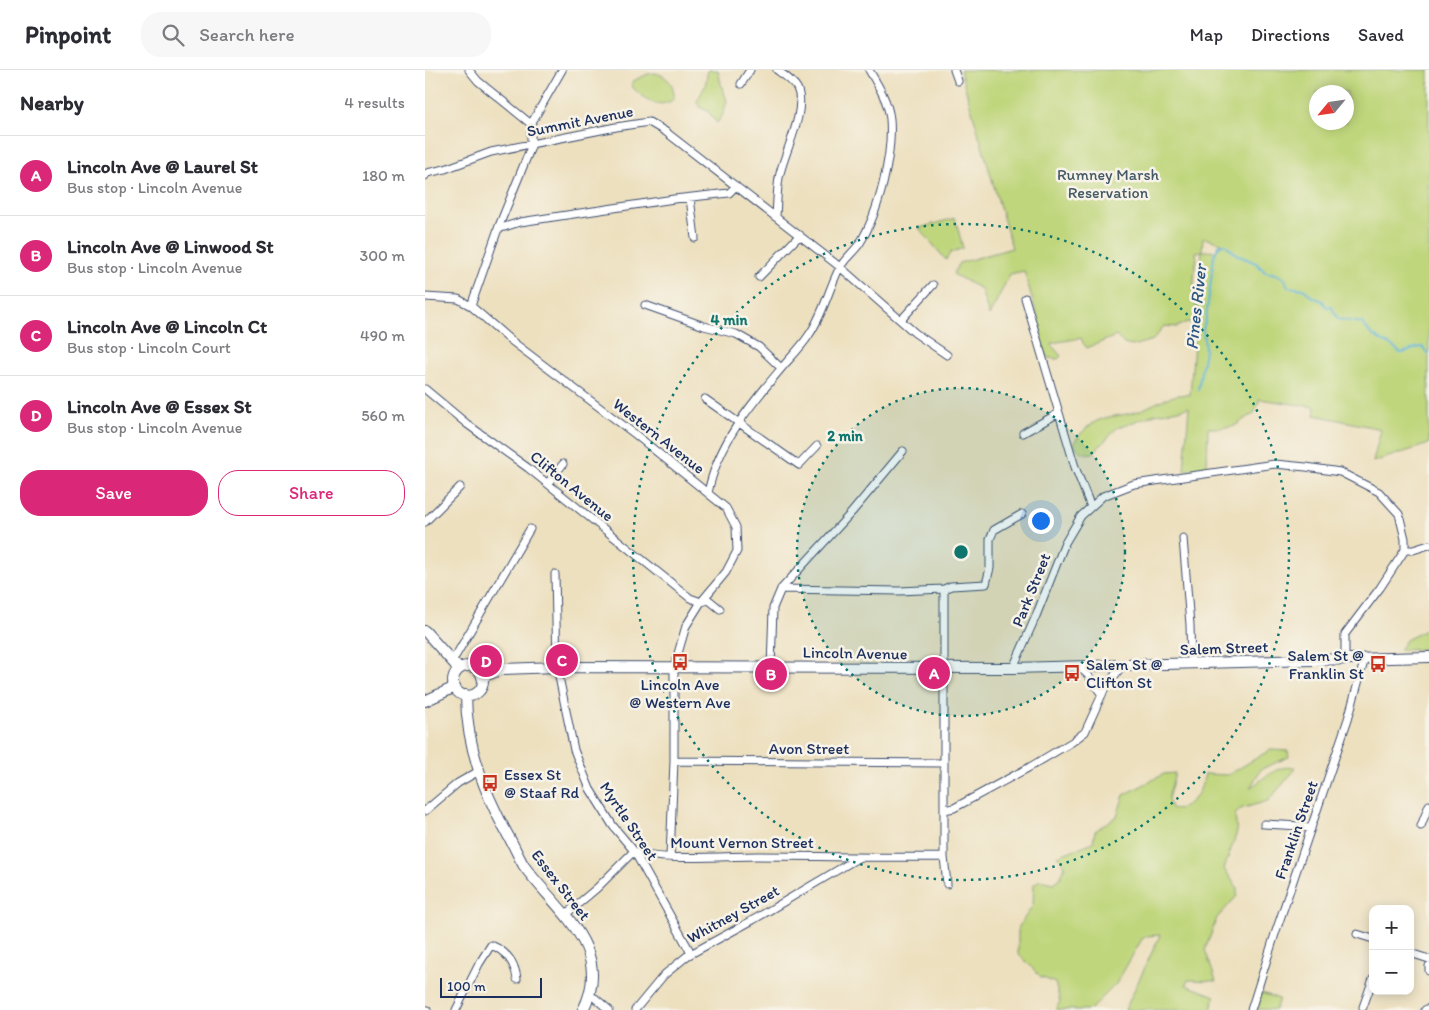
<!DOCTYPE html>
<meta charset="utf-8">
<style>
:root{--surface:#fff;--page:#f7f7f7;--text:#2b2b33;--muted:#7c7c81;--line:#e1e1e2;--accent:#db2777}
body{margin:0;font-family:Itim,sans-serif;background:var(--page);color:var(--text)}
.controls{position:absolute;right:15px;bottom:15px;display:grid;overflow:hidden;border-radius:10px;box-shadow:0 2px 12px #0003}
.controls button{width:45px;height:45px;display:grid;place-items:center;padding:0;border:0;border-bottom:1px solid var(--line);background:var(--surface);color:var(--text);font:25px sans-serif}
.compass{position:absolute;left:884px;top:15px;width:45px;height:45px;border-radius:50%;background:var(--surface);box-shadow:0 2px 12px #0003;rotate:241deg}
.scale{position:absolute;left:15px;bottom:12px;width:102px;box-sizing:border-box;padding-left:5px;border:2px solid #1b2f5e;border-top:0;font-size:14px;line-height:18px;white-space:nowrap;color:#1b2f5e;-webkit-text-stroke:4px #f7f3e8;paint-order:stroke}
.you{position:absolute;left:615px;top:450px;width:18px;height:18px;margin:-12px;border:4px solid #fff;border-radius:50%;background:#1a73e8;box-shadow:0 0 0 8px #1a73e833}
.badge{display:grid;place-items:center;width:32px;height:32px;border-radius:50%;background:var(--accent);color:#fff;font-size:16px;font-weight:700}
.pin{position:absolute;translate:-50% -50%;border:2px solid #fff;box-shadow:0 1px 5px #0006}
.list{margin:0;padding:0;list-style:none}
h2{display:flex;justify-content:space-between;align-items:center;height:65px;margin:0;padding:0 20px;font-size:21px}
h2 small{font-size:16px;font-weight:400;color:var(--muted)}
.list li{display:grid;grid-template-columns:32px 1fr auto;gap:15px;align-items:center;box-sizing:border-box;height:80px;padding:0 20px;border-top:1px solid var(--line)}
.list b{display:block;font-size:19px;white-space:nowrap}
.list p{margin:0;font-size:16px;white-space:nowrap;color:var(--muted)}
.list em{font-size:16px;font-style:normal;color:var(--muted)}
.actions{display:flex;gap:10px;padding:15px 20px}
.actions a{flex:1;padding:11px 0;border:1px solid var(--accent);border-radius:20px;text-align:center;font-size:18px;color:var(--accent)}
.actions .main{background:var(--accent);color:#fff}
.icon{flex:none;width:28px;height:28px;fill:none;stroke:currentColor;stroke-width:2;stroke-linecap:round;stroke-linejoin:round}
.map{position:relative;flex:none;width:1004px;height:940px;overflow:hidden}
header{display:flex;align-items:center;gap:30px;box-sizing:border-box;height:70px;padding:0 25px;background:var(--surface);border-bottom:1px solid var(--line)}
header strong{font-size:24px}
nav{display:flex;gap:28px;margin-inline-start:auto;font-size:18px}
.search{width:350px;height:45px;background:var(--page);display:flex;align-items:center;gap:12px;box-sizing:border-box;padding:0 18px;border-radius:20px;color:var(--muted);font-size:19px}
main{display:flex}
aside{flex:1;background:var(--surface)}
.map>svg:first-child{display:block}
.green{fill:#bfd67b;stroke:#6d826c;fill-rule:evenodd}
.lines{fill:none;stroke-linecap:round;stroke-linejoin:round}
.stream{stroke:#5db4d9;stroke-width:2}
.street-casing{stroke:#3a4a6d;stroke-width:9}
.secondary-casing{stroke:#3a4a6d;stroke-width:12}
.street{stroke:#fff;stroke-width:7}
.secondary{stroke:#fff;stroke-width:10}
.ring{fill:none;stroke:#0f766e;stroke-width:2.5;stroke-dasharray:2.5 5}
.labels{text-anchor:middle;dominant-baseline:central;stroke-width:5;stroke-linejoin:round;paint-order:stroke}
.street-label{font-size:16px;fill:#1b2f5e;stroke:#f7f3e8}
.park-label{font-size:16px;fill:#445965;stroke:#f7f3e8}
.poi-label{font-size:16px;fill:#1b2f5e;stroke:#f7f3e8;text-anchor:start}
.water-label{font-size:18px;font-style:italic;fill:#2f5783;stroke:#f7f3e8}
.centre{fill:#0f766e;stroke:#f7f3e8;stroke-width:2.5}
.ring-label{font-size:15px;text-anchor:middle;font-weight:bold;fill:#0f766e;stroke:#f7f3e8;stroke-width:5;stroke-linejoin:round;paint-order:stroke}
</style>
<header>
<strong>Pinpoint</strong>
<div class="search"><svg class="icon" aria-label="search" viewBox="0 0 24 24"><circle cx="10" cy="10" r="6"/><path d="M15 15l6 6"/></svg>Search here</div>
<nav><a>Map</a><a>Directions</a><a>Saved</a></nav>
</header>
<main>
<aside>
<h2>Nearby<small>4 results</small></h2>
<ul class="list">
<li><span class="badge">A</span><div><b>Lincoln Ave @ Laurel St</b><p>Bus stop · Lincoln Avenue</p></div><em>180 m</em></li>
<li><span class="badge">B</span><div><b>Lincoln Ave @ Linwood St</b><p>Bus stop · Lincoln Avenue</p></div><em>300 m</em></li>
<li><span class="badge">C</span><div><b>Lincoln Ave @ Lincoln Ct</b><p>Bus stop · Lincoln Court</p></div><em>490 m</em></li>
<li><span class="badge">D</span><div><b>Lincoln Ave @ Essex St</b><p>Bus stop · Lincoln Avenue</p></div><em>560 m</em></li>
</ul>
<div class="actions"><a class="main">Save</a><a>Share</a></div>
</aside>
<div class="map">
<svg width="1004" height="940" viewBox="0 0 1004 940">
<rect width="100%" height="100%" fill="#f7f3e8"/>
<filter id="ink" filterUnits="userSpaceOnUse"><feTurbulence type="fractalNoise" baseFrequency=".02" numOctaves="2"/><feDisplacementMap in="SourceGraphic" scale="10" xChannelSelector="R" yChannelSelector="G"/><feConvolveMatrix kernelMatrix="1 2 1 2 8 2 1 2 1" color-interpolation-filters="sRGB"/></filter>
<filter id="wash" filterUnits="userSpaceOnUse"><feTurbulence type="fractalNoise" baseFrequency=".0096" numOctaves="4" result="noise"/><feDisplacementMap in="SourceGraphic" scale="20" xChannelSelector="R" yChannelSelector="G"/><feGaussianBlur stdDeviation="1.12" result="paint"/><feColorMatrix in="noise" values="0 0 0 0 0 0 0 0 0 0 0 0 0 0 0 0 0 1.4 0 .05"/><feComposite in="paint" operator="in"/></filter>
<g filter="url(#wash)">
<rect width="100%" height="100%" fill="#ede0bf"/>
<path class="green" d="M283,0H293L296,14L302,31L298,44L292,53L283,41L274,37L272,31L280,16Z
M535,0H1004V374L948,392L956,359L890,345V337L834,329V333L828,345C821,346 816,353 809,356C801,358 791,358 783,358L782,398L759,400L764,337L754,340L730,344L692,358L668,383C659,385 652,381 649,373C653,365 661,358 668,353C682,345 691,347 706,343C725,339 743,322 765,325L771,247L767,253L762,252L752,257L739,256L728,270L707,276L699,274L691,266L662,278L658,273L656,268L627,273L628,277L636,286L633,289L623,288C616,279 615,267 615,255L599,201L585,204L564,246L556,219L528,204L534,193L587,178ZM892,22H922V52H892ZM778,168H779L797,173L791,181H777ZM777,181L772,238L768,230L770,193L772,192L771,182Z
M230,3C244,6 250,16 249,29C232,41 219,28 206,16L208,11L223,4Z
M530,148L538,178L525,183L521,190L494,158Z
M1004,558V579L974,580L981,570Z
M845,680L863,681L864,687L836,699L825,718C838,709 852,695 869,697V701L843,731L815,739L810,745L812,762L799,799L812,817V826L792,848L780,880L791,911L763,910L761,915L790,926L786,940H700L735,865L722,866L717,869L691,914L667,938L663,940H631L635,931L630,913L616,907L593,884V858L608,835L609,814L615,810L628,813L636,807L640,796L633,786L668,772L670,761L692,746L699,725L739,704L750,703L743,729L746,738L753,740C771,730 775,724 780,704L803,705Z
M837,923L854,929L850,940L832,939Z"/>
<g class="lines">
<path class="stream" d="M773,320L780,280L778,259L781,248L789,186L794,175L800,174L812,185L831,193L840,202L851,204L860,209L863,217L879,219L887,227L898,231L901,237L906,236L913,249L937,253L947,265L971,279L975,283C983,283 989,277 997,277L1004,284"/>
</g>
</g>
<g filter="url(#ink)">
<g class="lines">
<g class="street-casing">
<path id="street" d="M44,0L53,11L106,54
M529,0L533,11
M316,14L325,0
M0,106L2,103L20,99L66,82L191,57L224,52L241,62L415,197L490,263L522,285
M265,128L270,168
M351,146C352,133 352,120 354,108C358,84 383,41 372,18C368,11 359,5 352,0
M73,159L95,152L249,129L304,123L311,116
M334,207L375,165
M0,227L33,229L46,236L84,269L211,365L301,438L311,457L312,481L301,502L276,532L261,556L249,597V691L245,787
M600,228L650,397L666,437
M220,235L279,256L311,264L334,277L356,298
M46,236L74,156L106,77V54L137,0
M476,250L508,215
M0,319L42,354L103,398L265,528L276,532L284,530L295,539
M280,329L374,395L392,376
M598,363L634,343
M123,413L138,394
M283,423C293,372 327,333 360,294C368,285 377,276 384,265C398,245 403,221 414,199C419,189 429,182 435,173C454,142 468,85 465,49C463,31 453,15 444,0
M0,452L35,417
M758,468L765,555L766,594
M980,480H988L1004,475
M130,504L132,597L149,680L165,719L188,756L209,781L266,883
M356,519L474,521L519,519
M27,592L105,459
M346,597L348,538L356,519L427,442L478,381
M654,597L663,605L677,625
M588,598L611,546L640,473L656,446L678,426L709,414L850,394L881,397L915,402L954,422L974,444L980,469V480L955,518L920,564V589
M249,691L519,693
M519,740L529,738L603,698L647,672L660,662L680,618L697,596
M0,741L33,713L54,701
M839,754L875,756L886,759
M996,756L1004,735
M522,814L519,787V519L526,516L561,514L565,498V469L569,460L597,444
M141,844L172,818L209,781C227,792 306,786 331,786C394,786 456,788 519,787
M932,864L948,869
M985,883L1004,889
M1004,896V901
M164,926L170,928L184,940
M938,937L948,909
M0,939L2,940
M31,940L54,894L66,875C81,881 90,893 92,909
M210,940L239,905L262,886L328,850L433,788
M826,940L850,864L923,649L940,588
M1000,940L1004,938"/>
</g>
<g class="secondary-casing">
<path id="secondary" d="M0,561L34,599
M28 611a15 15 0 1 1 30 0a15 15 0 1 1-30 0Z
M57,607L78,599L132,597L588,598L1004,587
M41,625C41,676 60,725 85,769C90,778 94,788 99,796C130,839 190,878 158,940
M0,631L30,617"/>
</g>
<use href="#street" class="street"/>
<use href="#secondary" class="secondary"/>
</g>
</g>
<circle cx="536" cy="482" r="164" fill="#0f766e" fill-opacity=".12"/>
<g class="ring">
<circle cx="536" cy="482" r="164"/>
<circle cx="536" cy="482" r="328"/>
</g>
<defs>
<g id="bus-bare" transform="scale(1.35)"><path d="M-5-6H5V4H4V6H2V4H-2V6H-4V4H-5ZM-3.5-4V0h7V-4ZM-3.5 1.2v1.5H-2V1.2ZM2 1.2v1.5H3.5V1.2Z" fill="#c8321e" stroke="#f7f3e8" stroke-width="2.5" paint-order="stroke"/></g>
</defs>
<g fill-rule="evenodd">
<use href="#bus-bare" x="255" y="592"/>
<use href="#bus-bare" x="953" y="594"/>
<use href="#bus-bare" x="647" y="603"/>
<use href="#bus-bare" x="65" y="713"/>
</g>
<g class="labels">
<g class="street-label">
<text transform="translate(155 51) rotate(-11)">Summit Avenue</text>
<text transform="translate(234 366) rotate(38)">Western Avenue</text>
<text transform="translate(147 416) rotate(39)">Clifton Avenue</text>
<text transform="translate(606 520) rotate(-68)">Park Street</text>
<text transform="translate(799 578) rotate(-2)">Salem Street</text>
<text transform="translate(430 583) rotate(1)">Lincoln Avenue</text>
<text x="384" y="678">Avon Street</text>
<text transform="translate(204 751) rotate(56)">Myrtle Street</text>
<text transform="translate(871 760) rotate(-71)">Franklin Street</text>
<text x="317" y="772">Mount Vernon Street</text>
<text transform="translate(136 815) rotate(52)">Essex Street</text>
<text transform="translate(308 844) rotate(-29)">Whitney Street</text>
</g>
<g class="park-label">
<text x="683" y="104">Rumney Marsh<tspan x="683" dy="18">Reservation</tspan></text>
</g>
<g class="poi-label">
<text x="939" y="585" text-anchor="end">Salem St @<tspan x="939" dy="18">Franklin St</tspan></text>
<text x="661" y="594">Salem St @<tspan x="661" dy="18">Clifton St</tspan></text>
<text x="255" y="614" text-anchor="middle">Lincoln Ave<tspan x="255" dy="18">@ Western Ave</tspan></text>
<text x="79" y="704">Essex St<tspan x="79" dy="18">@ Staaf Rd</tspan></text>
</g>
<g class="water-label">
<text transform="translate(771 237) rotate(-84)">Pines River</text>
</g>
</g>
<circle cx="536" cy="482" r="8" class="centre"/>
<g class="ring-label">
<text x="304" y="255">4 min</text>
<text x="420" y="371">2 min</text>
</g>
</svg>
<div class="controls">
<button>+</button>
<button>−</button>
</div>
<svg class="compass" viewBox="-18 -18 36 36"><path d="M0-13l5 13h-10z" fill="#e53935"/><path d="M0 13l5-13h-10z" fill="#7c7c81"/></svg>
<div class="scale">100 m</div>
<div class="you"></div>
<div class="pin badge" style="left:509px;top:603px">A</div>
<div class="pin badge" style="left:346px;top:604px">B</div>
<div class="pin badge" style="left:137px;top:590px">C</div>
<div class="pin badge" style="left:61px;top:591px">D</div>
</div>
</main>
